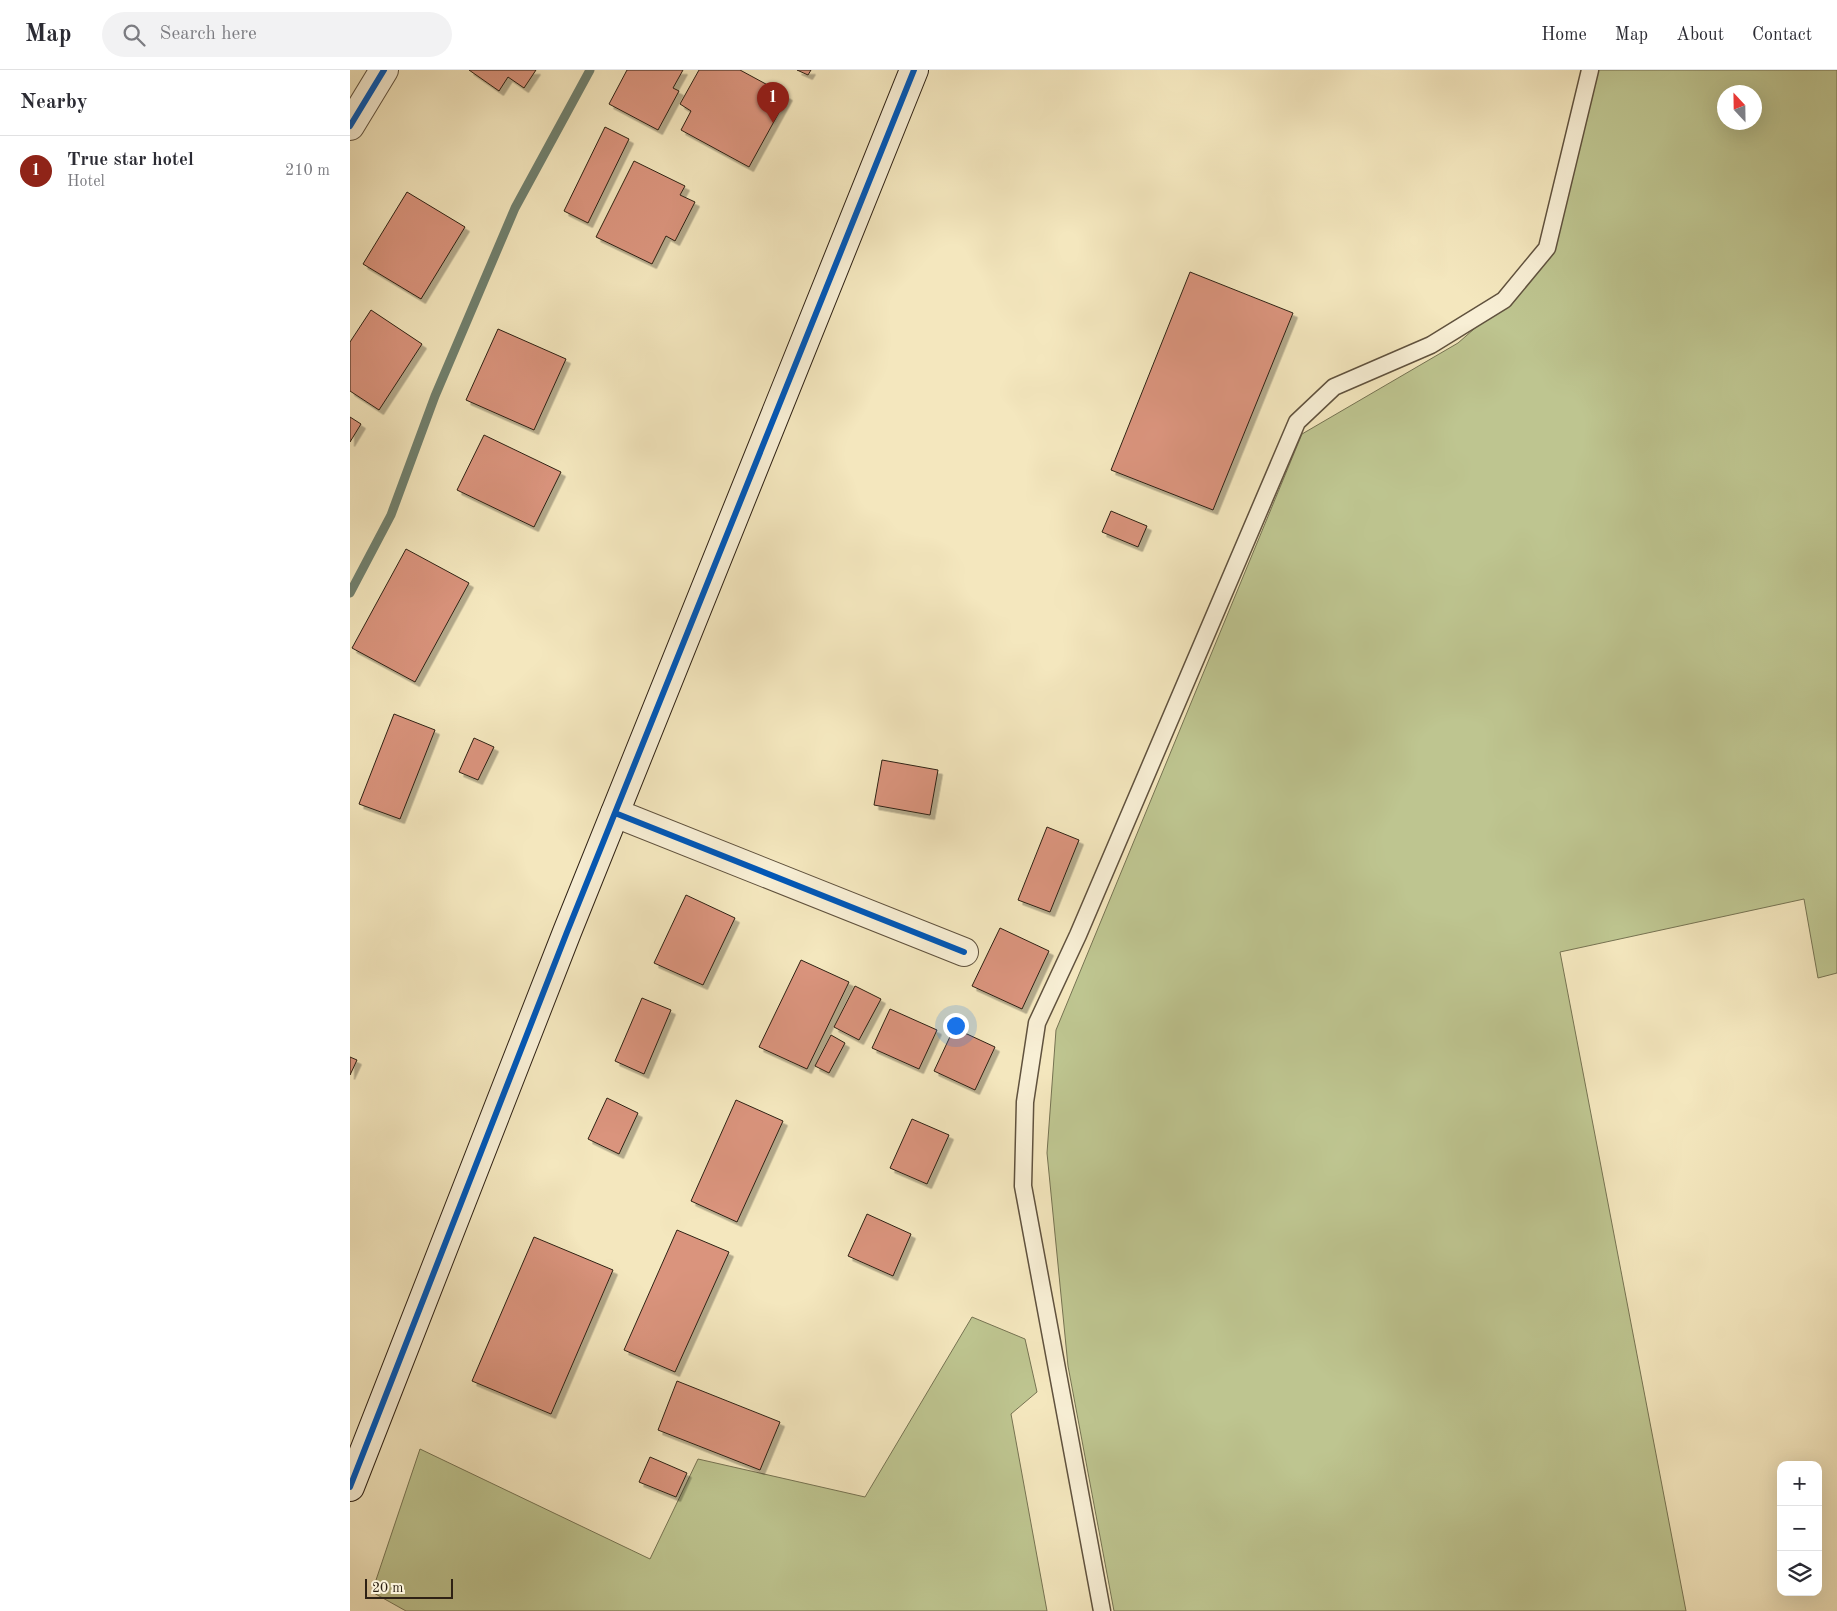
<!DOCTYPE html>
<meta charset="utf-8">
<style>
:root{--surface:#fff;--page:#f2f2f3;--text:#2b2b33;--muted:#7c7c81;--line:#e1e1e2;--accent:#8f2418}
body{margin:0;font-family:"Old Standard TT",serif;background:var(--page);color:var(--text)}
.controls{position:absolute;right:15px;bottom:15px;display:grid;overflow:hidden;border-radius:10px;box-shadow:0 5px 20px #0002}
.controls button{width:45px;height:45px;display:grid;place-items:center;padding:0;border:0;border-bottom:1px solid var(--line);background:var(--surface);color:var(--text);font:25px sans-serif}
.compass{position:absolute;left:1367px;top:15px;width:45px;height:45px;border-radius:50%;background:var(--surface);box-shadow:0 5px 20px #0002;rotate:338deg}
.scale{position:absolute;left:15px;bottom:12px;width:88px;box-sizing:border-box;padding-left:5px;border:2px solid #2e2114;border-top:0;font-size:14px;line-height:18px;white-space:nowrap;color:#2e2114;-webkit-text-stroke:4px #f8efd5;paint-order:stroke}
.you{position:absolute;left:605px;top:955px;width:18px;height:18px;margin:-12px;border:4px solid #fff;border-radius:50%;background:#1a73e8;box-shadow:0 0 0 8px #1a73e833}
.badge{display:grid;place-items:center;width:32px;height:32px;border-radius:50%;background:var(--accent);color:#fff;font-size:16px;font-weight:700}
.pin{position:absolute;translate:-50% -41px;filter:drop-shadow(0 1px 2px #0008)}
.pin::after{content:'';position:absolute;top:26px;width:18px;height:15px;background:inherit;clip-path:polygon(0 0,100% 0,50% 100%)}
.list{margin:0;padding:0;list-style:none}
h2{display:flex;justify-content:space-between;align-items:center;height:65px;margin:0;padding:0 20px;font-size:21px}
h2 small{font-size:16px;font-weight:400;color:var(--muted)}
.list li{display:grid;grid-template-columns:32px 1fr auto;gap:15px;align-items:center;box-sizing:border-box;height:70px;padding:0 20px;border-top:1px solid var(--line)}
.list b{display:block;font-size:19px;white-space:nowrap}
.list p{margin:0;font-size:16px;white-space:nowrap;color:var(--muted)}
.list em{font-size:16px;font-style:normal;color:var(--muted)}
.icon{flex:none;width:28px;height:28px;fill:none;stroke:currentColor;stroke-width:2;stroke-linecap:round;stroke-linejoin:round}
.map{position:relative;flex:none;width:1487px;height:1541px;overflow:hidden}
header{display:flex;align-items:center;gap:30px;box-sizing:border-box;height:70px;padding:0 25px;background:var(--surface);border-bottom:1px solid var(--line)}
header strong{font-size:24px}
nav{display:flex;gap:28px;margin-inline-start:auto;font-size:18px}
.search{width:350px;height:45px;background:var(--page);display:flex;align-items:center;gap:12px;box-sizing:border-box;padding:0 18px;border-radius:28px;color:var(--muted);font-size:19px}
main{display:flex}
aside{flex:1;background:var(--surface)}
.map>svg:first-child{display:block}
.green{fill:#bec590;stroke:#767352;fill-rule:evenodd}
.lines{fill:none;stroke-linecap:round;stroke-linejoin:round}
.stream{stroke:#71816f;stroke-width:9}
.building{fill:#da947d;stroke:#2e2114;filter:url(#shadow)}
.lane-casing{stroke:#60523e;stroke-width:19}
.street-casing{stroke:#60523e;stroke-width:30}
.secondary-casing{stroke:#2e2114;stroke-width:30}
.lane{stroke:#f8efd5;stroke-width:16}
.street{stroke:#f8efd5;stroke-width:28}
.secondary{stroke:#f8efd5;stroke-width:28}
.cycleway-casing{stroke:#f8efd5;stroke-width:9}
.cycleway{stroke:#0057b8;stroke-width:6}
</style>
<header>
<strong>Map</strong>
<div class="search"><svg class="icon" aria-label="search" viewBox="0 0 24 24"><circle cx="10" cy="10" r="6"/><path d="M15 15l6 6"/></svg>Search here</div>
<nav><a>Home</a><a>Map</a><a>About</a><a>Contact</a></nav>
</header>
<main>
<aside>
<h2>Nearby<small></small></h2>
<ul class="list">
<li><span class="badge">1</span><div><b>True star hotel</b><p>Hotel</p></div><em>210 m</em></li>
</ul>
</aside>
<div class="map">
<svg width="1487" height="1541" viewBox="0 0 1487 1541">
<defs>
<filter id="shadow"><feDropShadow dx="4.5" dy="4.5" stdDeviation="0" flood-color="#0004"/></filter>
</defs>
<rect width="100%" height="100%" fill="#f4e7be"/>
<filter id="stains"><feTurbulence type="fractalNoise" baseFrequency=".004" numOctaves="4"/><feColorMatrix values="0 0 0 0 .2 0 0 0 0 .09 0 0 0 0 .02 0 0 0 .5 -.17"/></filter>
<radialGradient id="worn" r=".72"><stop offset=".6" stop-color="#630" stop-opacity="0"/><stop offset="1" stop-color="#630" stop-opacity=".3"/></radialGradient>
<path class="green" d="M1236,0H1487V903L1468,908L1454,829L1210,882L1336,1541H764L718,1296L697,1083L706,960L952,364L1108,273L1187,204ZM1374,22H1404V52H1374Z
M622,1247L675,1269L687,1322L661,1344L697,1541H56L22,1522L70,1379L300,1489L348,1389L515,1427Z"/>
<g class="lines">
<path class="stream" d="M0,523L41,445L85,326L165,138L240,0"/>
</g>
<path class="building" d="M119,0H186L174,18L158,7L149,21Z
M277,0H333L323,18L329,21L308,60L259,34Z
M349,0H390L438,26L399,97L331,60L341,41L330,34Z
M447,0H461L458,5Z
M255,57L279,69L238,153L214,141Z
M284,91L335,116L330,125L345,132L325,171L316,166L302,194L246,167Z
M57,122L115,157L71,229L13,194Z
M840,202L943,243L863,440L761,400Z
M21,240L72,274L29,340L0,321V272Z
M148,259L216,289L184,360L116,330Z
M0,347L11,354L0,372Z
M134,365L211,402L184,457L107,420Z
M761,441L797,456L788,477L752,462Z
M56,479L119,513L65,612L2,578Z
M44,644L85,660L50,749L9,734Z
M124,668L144,677L128,710L109,702Z
M532,690L588,700L580,745L524,735Z
M697,757L729,770L700,842L668,830Z
M336,825L385,848L353,915L304,893Z
M650,858L699,881L672,939L622,916Z
M451,890L499,912L457,999L409,977Z
M505,916L531,929L509,970L484,957Z
M292,928L321,940L294,1004L265,991Z
M540,939L587,960L569,999L522,978Z
M604,958L645,977L625,1020L584,1001Z
M481,965L495,973L479,1003L465,996Z
M0,987L7,990L0,1005Z
M257,1028L288,1043L269,1084L238,1069Z
M386,1030L433,1051L387,1152L341,1131Z
M562,1049L599,1065L577,1114L540,1098Z
M517,1144L561,1164L543,1206L498,1186Z
M327,1160L379,1182L325,1302L274,1280Z
M184,1167L263,1200L201,1344L122,1311Z
M327,1311L430,1352L410,1400L308,1360Z
M300,1387L337,1403L326,1427L289,1412Z"/>
<g class="lines">
<g class="lane-casing">
<path id="lane" d="M752,1541L673,1116L675,1032L687,953L728,865L947,352L984,317L1081,275L1154,230L1197,178L1240,0"/>
</g>
<g class="street-casing">
<path id="street" d="M0,56L34,0
M265,743L614,882"/>
</g>
<g class="secondary-casing">
<path id="secondary" d="M0,1417L217,862L564,0"/>
</g>
<use href="#lane" class="lane"/>
<use href="#street" class="street"/>
<use href="#secondary" class="secondary"/>
<g class="cycleway-casing">
<path id="cycleway" d="M0,56L34,0
M265,743L614,882
M0,1417L217,862L564,0"/>
</g>
<use href="#cycleway" class="cycleway"/>
</g>
<rect width="100%" height="100%" filter="url(#stains)"/>
<rect width="100%" height="100%" fill="url(#worn)"/>
</svg>
<div class="controls">
<button>+</button>
<button>−</button>
<button><svg class="icon" aria-label="layers" viewBox="0 0 24 24"><path d="M12 4l9 5-9 5-9-5zM3 14l9 5 9-5"/></svg></button>
</div>
<svg class="compass" viewBox="-18 -18 36 36"><path d="M0-13l5 13h-10z" fill="#e53935"/><path d="M0 13l5-13h-10z" fill="#7c7c81"/></svg>
<div class="scale">20 m</div>
<div class="you"></div>
<div class="pin badge" style="left:423px;top:53px">1</div>
</div>
</main>
